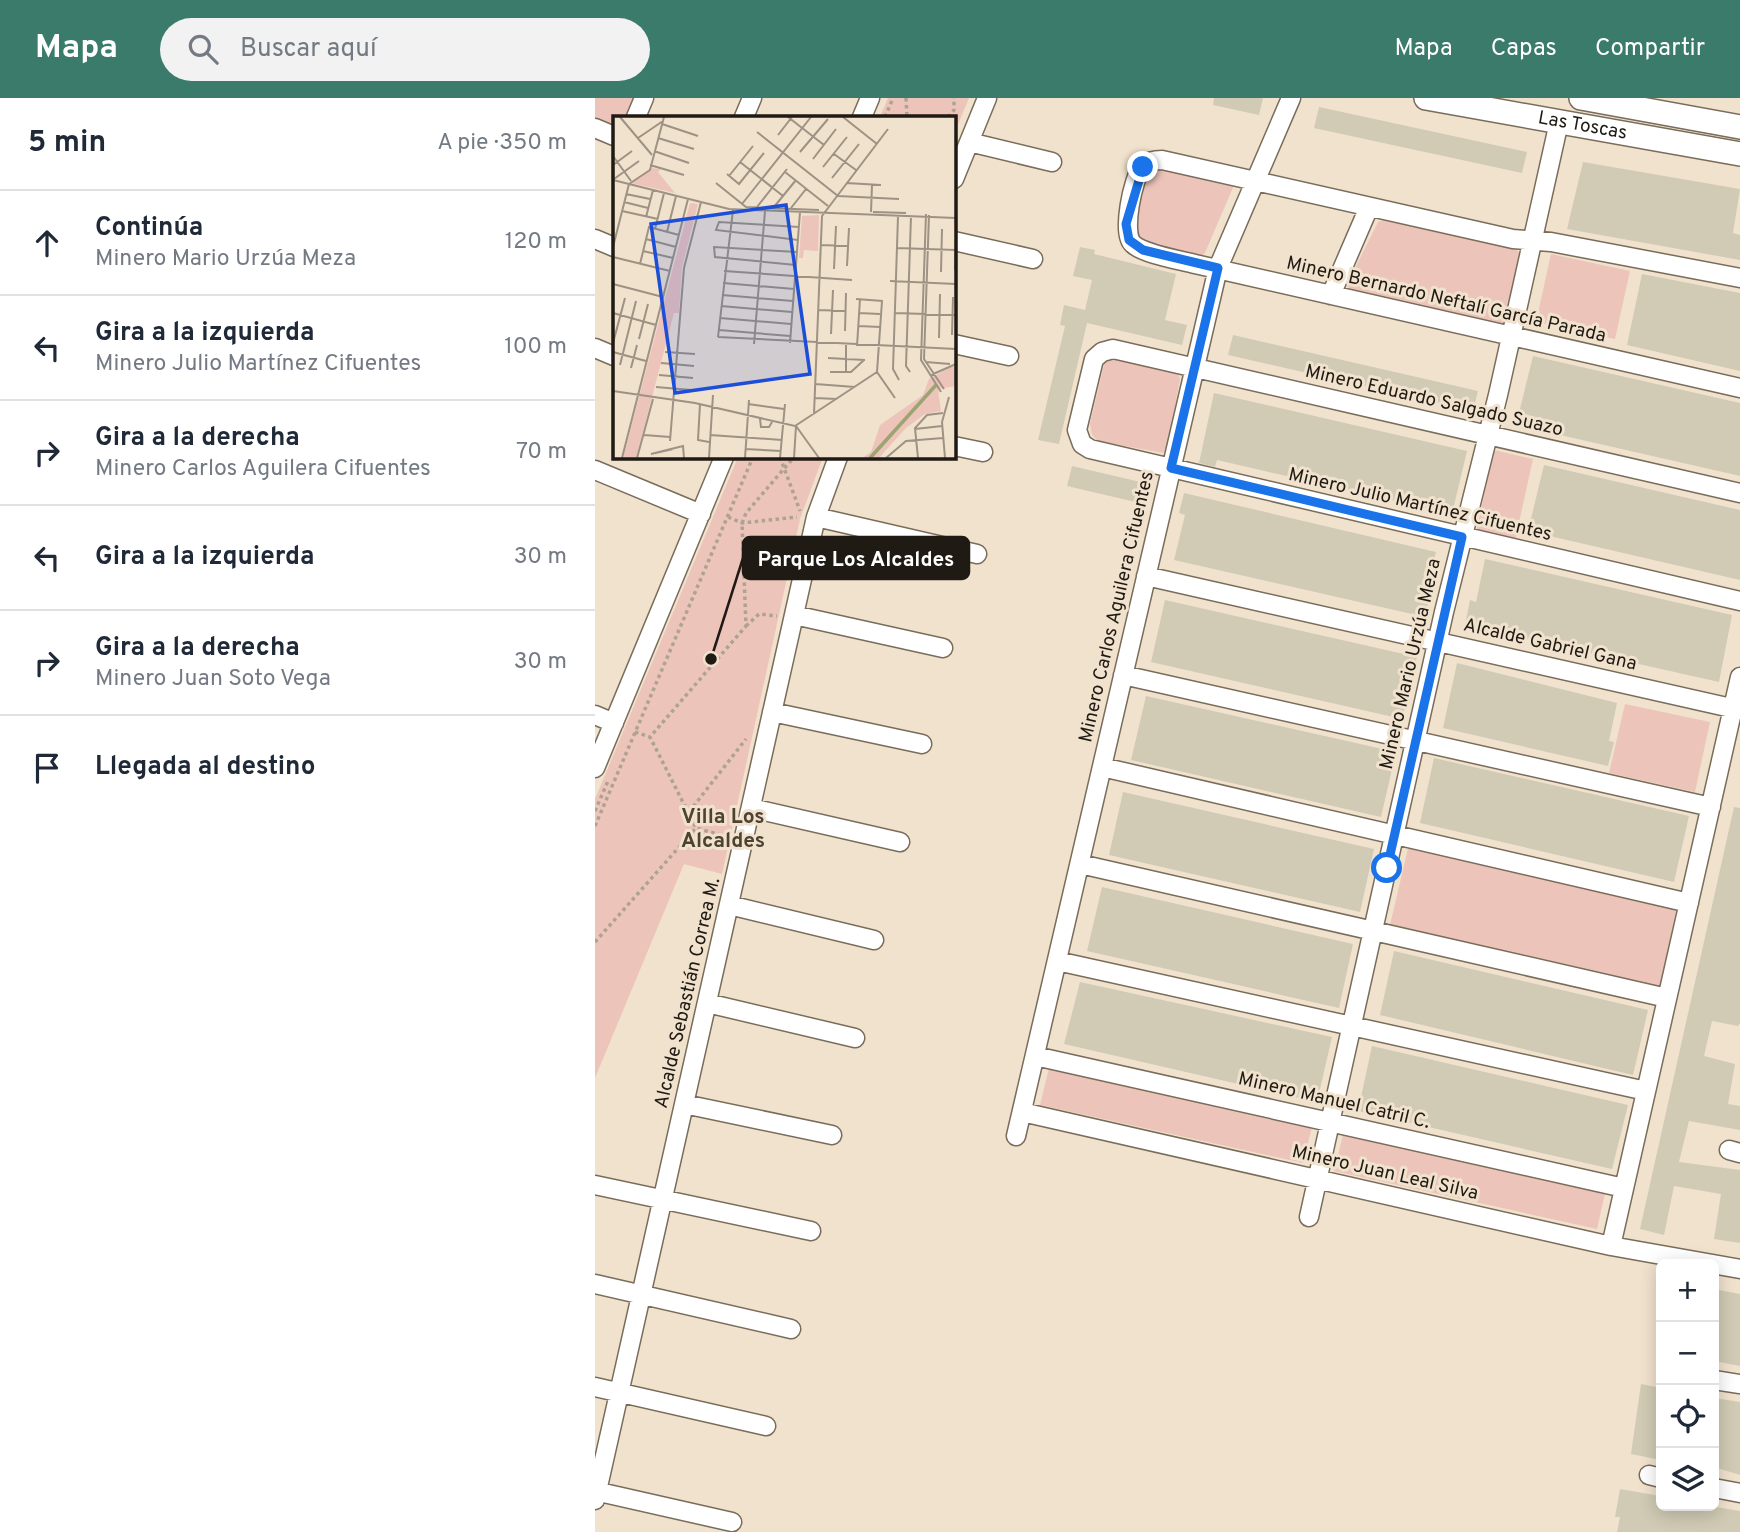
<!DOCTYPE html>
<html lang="es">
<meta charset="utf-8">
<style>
:root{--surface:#fff;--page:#f2f2f3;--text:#1f2937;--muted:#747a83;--line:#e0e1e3;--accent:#3a7b6b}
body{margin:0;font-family:Overpass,sans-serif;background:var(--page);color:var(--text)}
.controls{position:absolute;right:21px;bottom:21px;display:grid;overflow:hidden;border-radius:10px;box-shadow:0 4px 18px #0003}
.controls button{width:63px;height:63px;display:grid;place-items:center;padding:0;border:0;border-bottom:2px solid var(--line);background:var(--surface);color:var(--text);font:35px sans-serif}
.stop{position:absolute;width:21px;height:21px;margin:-16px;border:5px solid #1a73e8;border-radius:50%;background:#fff}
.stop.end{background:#1a73e8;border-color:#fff;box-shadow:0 2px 7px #0008}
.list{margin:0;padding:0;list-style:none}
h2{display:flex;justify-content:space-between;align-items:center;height:91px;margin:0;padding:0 28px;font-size:30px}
h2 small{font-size:23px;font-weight:400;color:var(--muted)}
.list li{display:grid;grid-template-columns:46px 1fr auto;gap:21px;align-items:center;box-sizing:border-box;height:105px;padding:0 28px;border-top:2px solid var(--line)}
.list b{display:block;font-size:26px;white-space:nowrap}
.list p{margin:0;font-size:23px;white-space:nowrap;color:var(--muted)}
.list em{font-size:23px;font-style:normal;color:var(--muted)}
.icon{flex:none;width:38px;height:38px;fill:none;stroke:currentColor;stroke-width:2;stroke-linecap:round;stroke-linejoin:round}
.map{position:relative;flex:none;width:1145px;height:1434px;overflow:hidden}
header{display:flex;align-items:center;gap:42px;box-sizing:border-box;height:98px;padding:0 35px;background:var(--accent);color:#fff}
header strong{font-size:33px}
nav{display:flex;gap:38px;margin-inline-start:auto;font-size:24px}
.search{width:490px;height:63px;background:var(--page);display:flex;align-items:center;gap:18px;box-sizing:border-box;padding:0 24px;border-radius:38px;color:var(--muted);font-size:26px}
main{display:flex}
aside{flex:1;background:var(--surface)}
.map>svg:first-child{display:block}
.green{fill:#edc4ba}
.building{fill:#d1cbb5}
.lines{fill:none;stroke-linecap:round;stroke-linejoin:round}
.minor-casing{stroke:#796c5a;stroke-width:21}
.tertiary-casing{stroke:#796c5a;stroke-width:26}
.path{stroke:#aea292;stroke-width:3.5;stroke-dasharray:3.5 3.5;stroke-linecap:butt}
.minor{stroke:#fff;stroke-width:18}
.tertiary{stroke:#fff;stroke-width:23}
.route{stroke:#1a73e8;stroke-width:9}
.labels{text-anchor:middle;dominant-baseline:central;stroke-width:6;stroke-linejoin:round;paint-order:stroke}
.street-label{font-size:19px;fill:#1f1a13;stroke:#f1e2ce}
.neighbourhood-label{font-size:21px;font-weight:bold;fill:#4e4232;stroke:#f1e2ce}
.inset-river{fill:none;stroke:#9ca471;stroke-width:3.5}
.inset-road{fill:none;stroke:#9d9283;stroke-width:2}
.view{fill:#1d4ed8;fill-opacity:0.15;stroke:#1d4ed8;stroke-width:3.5}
.inset-edge{fill:none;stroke:#1f1a13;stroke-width:3.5}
.leader{fill:none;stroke:#1f1a13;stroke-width:2.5}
.callout-dot{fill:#1f1a13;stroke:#f1e2ce;stroke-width:2.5}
.callout{fill:#1f1a13;stroke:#1f1a13;stroke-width:2.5}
.callout-label{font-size:21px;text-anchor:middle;font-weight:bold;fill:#fff}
</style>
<header>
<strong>Mapa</strong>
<div class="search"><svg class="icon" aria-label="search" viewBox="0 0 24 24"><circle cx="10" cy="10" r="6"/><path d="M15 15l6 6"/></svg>Buscar aquí</div>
<nav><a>Mapa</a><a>Capas</a><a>Compartir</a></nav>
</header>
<main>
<aside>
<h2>5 min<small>A pie · 350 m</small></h2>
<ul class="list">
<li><svg class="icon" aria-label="ahead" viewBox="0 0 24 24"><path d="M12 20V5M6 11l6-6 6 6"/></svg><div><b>Continúa</b><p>Minero Mario Urzúa Meza</p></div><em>120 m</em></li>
<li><svg class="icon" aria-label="left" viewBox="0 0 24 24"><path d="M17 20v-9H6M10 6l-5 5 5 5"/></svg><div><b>Gira a la izquierda</b><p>Minero Julio Martínez Cifuentes</p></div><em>100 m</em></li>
<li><svg class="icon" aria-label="right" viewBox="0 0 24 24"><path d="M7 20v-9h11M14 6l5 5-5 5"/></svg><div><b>Gira a la derecha</b><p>Minero Carlos Aguilera Cifuentes</p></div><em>70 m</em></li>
<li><svg class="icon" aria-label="left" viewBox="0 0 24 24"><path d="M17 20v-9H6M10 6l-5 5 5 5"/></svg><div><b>Gira a la izquierda</b></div><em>30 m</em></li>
<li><svg class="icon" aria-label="right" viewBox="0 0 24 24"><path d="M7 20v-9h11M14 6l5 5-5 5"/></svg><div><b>Gira a la derecha</b><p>Minero Juan Soto Vega</p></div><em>30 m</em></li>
<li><svg class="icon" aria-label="arrive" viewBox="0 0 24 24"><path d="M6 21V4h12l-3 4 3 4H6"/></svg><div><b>Llegada al destino</b></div></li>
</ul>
</aside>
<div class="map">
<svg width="1145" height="1434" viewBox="0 0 1145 1434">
<rect width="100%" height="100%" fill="#f1e2ce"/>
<path class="green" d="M0,0H43L35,19H19V33L0,25Z
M293,0H374L359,36V19H285Z
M561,68L639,87L610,155L604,160L553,148L538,137L548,81Z
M792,121L922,152L927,159L910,226L901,229L756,194L752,186L783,124Z
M956,156L1035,173L1020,241L941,224Z
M516,259L582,274L585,281L573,347L568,355L503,343L497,337L495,326L510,262Z
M899,352L938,361L920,443L881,434Z
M143,359H228L205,421L127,776L89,766L0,980V701Z
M1030,606L1115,624L1100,694L1014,675Z
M814,746L1082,808L1065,889L795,827Z
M455,966L718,1025L708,1065L445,1007Z
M749,1033L1011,1091L1002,1131L739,1073Z"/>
<path class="building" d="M619,0H668L664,17L618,7Z
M724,9L932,54L927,75L719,30Z
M988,64L1145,91L1138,135L1145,137V162L972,131Z
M485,149L500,152L499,156L581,176L570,222L592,227L587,247L492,225L464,346L443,342L470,228L465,227L469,207L490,212L497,182L478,178Z
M1047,176L1145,195V273L1032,247Z
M638,237L883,293L878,313L633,257Z
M938,258L1145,305V378L921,327Z
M619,295L872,353L857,416L622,362L620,369L604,365Z
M949,367L1145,412V482L933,433Z
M477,368L554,386L549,406L472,388Z
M589,395L841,454L831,494L835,495L830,519L579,462L590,417L584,415Z
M890,461L1137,517L1124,584L870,527L875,502L881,504Z
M570,502L822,559L807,621L556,564Z
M862,565L1022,605L1014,643L1019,644L1013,668L848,630Z
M551,598L801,654L786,719L536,662Z
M839,660L1094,718L1079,784L825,725Z
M528,694L779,751L765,814L514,757Z
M1139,709L1145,710V925L1143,928L1117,923L1109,958L1140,966L1133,1006L1145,1008V1032L1094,1023L1084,1064L1145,1072V1145L1119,1141L1126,1096L1079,1088L1069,1137L1045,1131Z
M507,789L758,846L744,910L492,853Z
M799,853L1053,912L1038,977L785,917Z
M485,884L737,939L722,1004L469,946Z
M777,948L1033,1007L1017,1071L763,1013Z
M1119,1191L1145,1196V1268L1119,1263Z
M1046,1286L1066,1290V1362L1036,1356Z
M1119,1300L1145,1304V1377L1119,1369Z
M1025,1391L1060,1397L1066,1401V1408H1115L1145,1413V1434H1022L1025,1419H1020Z"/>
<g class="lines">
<g class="minor-casing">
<path id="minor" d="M41,19L49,0
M149,19L157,0
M267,19L275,0
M0,30L19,38
M374,44L457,64
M359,81L392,0
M0,141L19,149
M359,143L438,161
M1145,180L956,144L918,141L567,62C559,62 553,63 547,69C538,80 526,136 538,146C548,156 585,162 600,166L1145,290
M736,197L774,109
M359,246L414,258
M0,250L19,258
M359,348L388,354
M0,372L106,416
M1145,395L518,251L507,254L499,261L482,332L487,346L495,351L1145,503
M221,419L382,456
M551,478L1145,612
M199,517L348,550
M528,577L1116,709
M177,614L327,646
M0,617L19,625
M507,669L1094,805
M0,670L129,359
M156,710L305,744
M485,766L1072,900
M134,807L279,842
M462,863L1051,993
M112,905L260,940
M440,958L1029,1090
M89,1006L237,1037
M427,1014L1016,1148L1145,1171
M421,1038L623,170L696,0
M1134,1052L1145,1055
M0,1087L216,1133
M714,1119L849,514L903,297L964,24
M1016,1148L1145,579
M0,1186L196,1231
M1119,1282L1145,1286
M0,1289L171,1328
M1054,1377L1066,1380
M1119,1390L1145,1395
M0,1393L137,1424
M0,1402L221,419L243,359"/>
</g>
<g class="tertiary-casing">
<g id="tertiary">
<path id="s1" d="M831,0L1145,56"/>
<path d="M986,0L1145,29"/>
</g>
</g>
<path class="path" d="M311,0L312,19
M290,19L298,0
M353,19L359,12V0
M185,359L205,413
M133,419L147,425L202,419
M151,528L164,516L182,518
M40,634L55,639
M0,713L13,683
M94,714L151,641
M0,728L158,359
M133,739L101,730L55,639L151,528L147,425L151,415L199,359
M0,844L101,730"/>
<use href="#minor" class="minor"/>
<use href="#tertiary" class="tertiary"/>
</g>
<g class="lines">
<path class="route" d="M548,69L531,126L534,142L548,152L623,170L576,370L867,439L792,770"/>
</g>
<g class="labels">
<g class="street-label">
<text stroke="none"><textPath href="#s1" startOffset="159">Las Toscas</textPath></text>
<text transform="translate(851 202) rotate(13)">Minero Bernardo Neftalí García Parada</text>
<text transform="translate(839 303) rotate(13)">Minero Eduardo Salgado Suazo</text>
<text transform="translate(825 407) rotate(13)">Minero Julio Martínez Cifuentes</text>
<text transform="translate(522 509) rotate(-77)">Minero Carlos Aguilera Cifuentes</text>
<text transform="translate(955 547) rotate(13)">Alcalde Gabriel Gana</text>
<text transform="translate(816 566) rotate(-77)">Minero Mario Urzúa Meza</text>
<text transform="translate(93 895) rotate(-77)">Alcalde Sebastián Correa M.</text>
<text transform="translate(739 1003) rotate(13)">Minero Manuel Catril C.</text>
<text transform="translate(790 1075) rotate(13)">Minero Juan Leal Silva</text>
</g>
<g class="neighbourhood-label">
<text x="128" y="719">Villa Los<tspan x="128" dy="24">Alcaldes</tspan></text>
</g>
</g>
<g transform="translate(18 18)">
<rect width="343" height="343" fill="#f1e2ce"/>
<path d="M38,52L48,53L45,56L62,77L18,67ZM77,87L85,88L69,152L66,197H61L23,342H10ZM206,99L205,135L191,134L190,142H186L189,100ZM338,251H343V270L325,273L328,295L312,298L293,312L266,342H249L258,336L267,309L310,279L316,263Z" fill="#edc4ba"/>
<path class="inset-river" d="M257,342L323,269"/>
<path class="inset-road" d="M7,1L39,39M175,1L211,29M230,1L264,28M49,8L85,20M144,16L225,80L286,83M165,19L179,1M25,22L50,5M45,22L81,33M41,35L76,47M187,36L215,3M221,38L243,54M0,40L18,65M200,43L223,13M127,46L170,80M0,49L19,35M37,49L71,59M210,51L234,21M172,56L215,90M114,58L126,68L151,37M116,60L140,30M219,62L246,28M1,63L26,45M0,64L116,93L343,102M103,67L133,91L206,94M233,67L268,69M16,68L37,54L51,1M13,78L37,83M11,86L35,92M129,88L198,1M144,91L174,53M161,91L183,64M178,92L193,73M9,95L45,103M258,96L259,69M260,96L293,97M313,98L308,244L328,276M316,99L311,243L331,273M285,100L280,253L286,264M33,101L40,74M42,113L51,77M54,116L63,80M33,123L63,131M185,124L103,114L106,106L186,111M208,129L235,130M0,131L16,68M284,132L343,134M30,135L60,142M0,141L57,155M27,148L36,111L66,119M183,149L102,141L101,131L184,136M234,150L236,112M221,153L223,110M342,154L343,116M111,155L239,164M328,156L329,113M277,165L343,168M110,167L181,173M0,168L50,181M109,179L180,185M243,183L270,185M269,185L264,256L282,282M108,190L179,196M205,194L232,195M0,197L43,209M246,197L267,198M282,197L343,199M107,202L178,208M246,210L267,211M106,214L177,220M232,215L233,177M218,218L220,174M339,219L340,181M105,221L343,233M105,221L120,94M326,222L327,178M26,223L35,188M0,227L12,182M177,227L187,96M141,228L152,95M244,230L247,183M0,236L33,245M52,236L82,238M215,242L252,244M313,246L337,248M48,247L81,250M7,249L23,185M18,252L24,229M217,256H238L251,244M233,256V229M297,256L293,250L298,100M46,259L80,262M318,259L343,248M202,268L242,271M43,271L78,274M0,275L82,287L182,310L264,256M202,282L224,283M87,288L85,324L96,326M135,288L171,293M201,298L209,100L275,13M147,303L148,311H156L159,306M183,310L206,342M302,313L329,310M31,319L57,321M97,319L169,324M57,325L71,152L88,86M60,333L38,338L70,330L71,342M132,333L168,335M9,342L75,83M24,342L40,283M96,342L100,279M132,342L136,284M167,342L172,288M181,342L183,310M273,342L293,325L330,322M305,342L302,312L314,299L330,297M332,342L329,306L336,281"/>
<path class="view" d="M173,89L197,258L62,277L38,108Z"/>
<rect width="343" height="343" class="inset-edge"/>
</g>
<path class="leader" d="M116 561L148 460"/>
<circle class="callout-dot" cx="116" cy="561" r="7"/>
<rect class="callout" x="148" y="439" width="226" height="42" rx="7"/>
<g class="callout-label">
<text x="261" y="468">Parque Los Alcaldes</text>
</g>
</svg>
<div class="controls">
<button>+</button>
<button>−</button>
<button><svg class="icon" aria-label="locate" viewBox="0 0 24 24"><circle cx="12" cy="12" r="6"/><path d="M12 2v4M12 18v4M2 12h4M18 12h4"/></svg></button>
<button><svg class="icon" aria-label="layers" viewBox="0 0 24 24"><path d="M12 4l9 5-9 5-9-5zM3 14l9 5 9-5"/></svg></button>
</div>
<div class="stop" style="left:792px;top:770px"></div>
<div class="stop end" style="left:548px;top:69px"></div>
</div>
</main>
